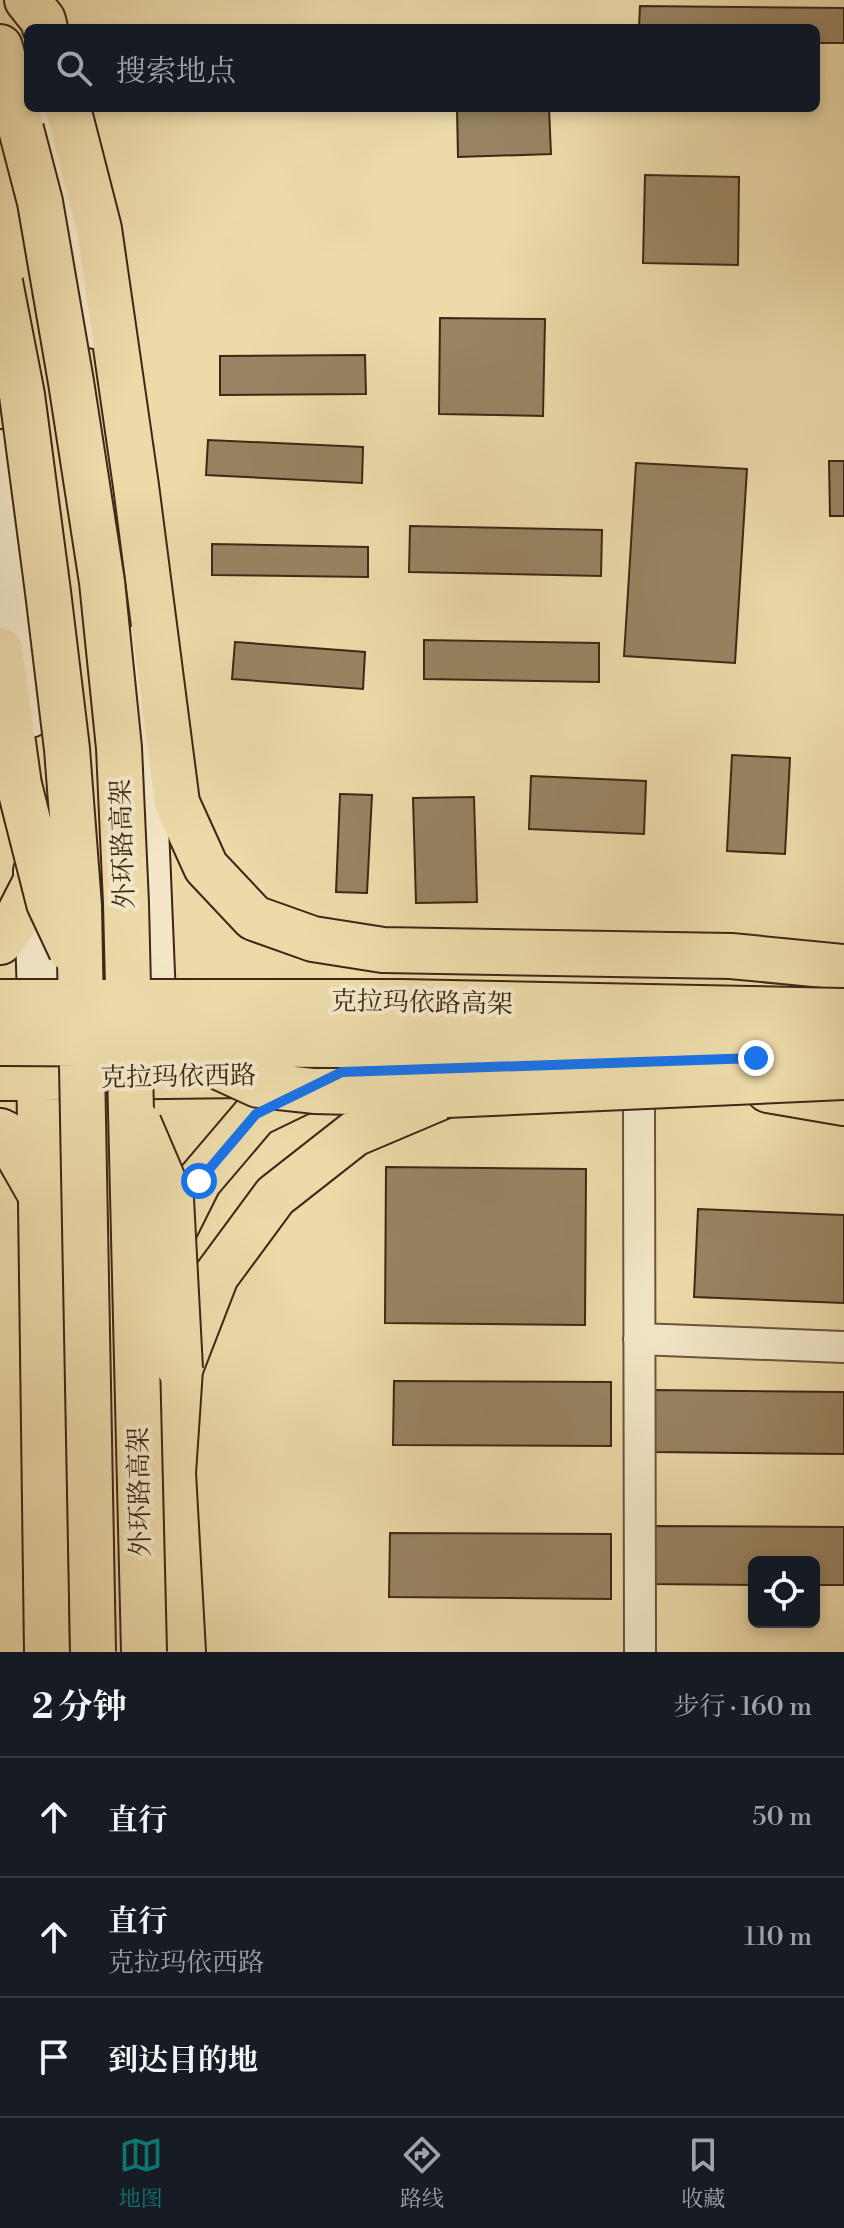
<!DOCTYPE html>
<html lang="zh">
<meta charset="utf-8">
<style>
:root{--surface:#171b24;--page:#20242c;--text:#f1f3f6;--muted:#9ea1a6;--line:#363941;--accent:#0f766e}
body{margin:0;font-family:"Libre Bodoni","Noto Serif SC",serif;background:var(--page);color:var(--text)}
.controls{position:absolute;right:24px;bottom:24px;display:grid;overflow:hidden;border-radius:12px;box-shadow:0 4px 12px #0003}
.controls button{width:72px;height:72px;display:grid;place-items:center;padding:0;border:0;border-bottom:2px solid var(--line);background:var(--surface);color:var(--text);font:40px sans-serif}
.stop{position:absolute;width:24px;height:24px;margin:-18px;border:6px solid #1a73e8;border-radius:50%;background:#fff}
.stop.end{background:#1a73e8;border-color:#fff;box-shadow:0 2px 8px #0008}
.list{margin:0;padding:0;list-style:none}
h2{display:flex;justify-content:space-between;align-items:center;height:104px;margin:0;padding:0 32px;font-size:34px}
h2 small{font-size:26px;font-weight:400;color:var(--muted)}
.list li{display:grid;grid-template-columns:52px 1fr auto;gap:24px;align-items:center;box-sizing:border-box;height:120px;padding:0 32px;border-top:2px solid var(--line)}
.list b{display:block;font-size:30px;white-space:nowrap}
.list p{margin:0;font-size:26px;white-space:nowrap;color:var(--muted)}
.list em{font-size:26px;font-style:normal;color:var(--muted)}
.icon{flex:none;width:44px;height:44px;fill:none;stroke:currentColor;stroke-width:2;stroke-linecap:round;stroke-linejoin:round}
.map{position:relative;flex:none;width:844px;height:1652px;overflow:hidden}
.search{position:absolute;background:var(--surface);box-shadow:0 4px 12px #0003;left:24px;right:24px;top:24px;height:88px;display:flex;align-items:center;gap:20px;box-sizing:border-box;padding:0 28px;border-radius:12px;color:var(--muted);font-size:30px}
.sheet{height:464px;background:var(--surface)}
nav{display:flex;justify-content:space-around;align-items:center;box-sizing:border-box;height:112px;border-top:2px solid var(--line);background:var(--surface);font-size:22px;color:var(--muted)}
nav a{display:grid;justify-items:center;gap:4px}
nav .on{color:var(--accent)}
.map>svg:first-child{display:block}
.building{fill:#988462;stroke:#3e2716;stroke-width:2}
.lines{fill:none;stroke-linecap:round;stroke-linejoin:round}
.minor-casing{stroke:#6a543b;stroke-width:34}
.secondary-casing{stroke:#3e2716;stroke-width:46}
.primary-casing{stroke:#3e2716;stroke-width:48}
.trunk-casing{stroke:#3e2716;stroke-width:48}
.minor{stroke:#f3e7c7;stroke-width:30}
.secondary{stroke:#f3e7c7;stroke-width:42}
.primary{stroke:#ecdaa9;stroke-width:44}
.trunk{stroke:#ecdaa9;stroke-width:44}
.trunk-bridge-casing{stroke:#3e2716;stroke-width:48;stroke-linecap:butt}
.trunk-bridge{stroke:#ecdaa9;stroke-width:44}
.route{stroke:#1a73e8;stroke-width:10}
.labels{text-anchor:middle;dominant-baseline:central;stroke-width:8;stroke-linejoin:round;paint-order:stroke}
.street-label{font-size:26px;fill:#3e2716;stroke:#f3e7c7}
</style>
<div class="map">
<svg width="844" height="1652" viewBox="0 0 844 1652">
<rect width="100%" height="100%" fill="#ecdaa9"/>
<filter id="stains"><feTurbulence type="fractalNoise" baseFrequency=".0025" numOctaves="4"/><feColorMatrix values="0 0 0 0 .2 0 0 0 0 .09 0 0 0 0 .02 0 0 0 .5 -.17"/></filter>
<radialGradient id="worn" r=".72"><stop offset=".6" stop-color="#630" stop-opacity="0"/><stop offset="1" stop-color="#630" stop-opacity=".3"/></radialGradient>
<path class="building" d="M640,6L844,8V43H816V28H639Z
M457,108H549L551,154L458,157Z
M645,175L739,177L738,265L643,263Z
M440,318L545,319L543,416L439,414Z
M365,355L366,394L220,395V356Z
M208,440L363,447L362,483L206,475Z
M829,461H844V516H830Z
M636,463L747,469L735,663L624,656Z
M410,526L602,530L601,576L409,572Z
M212,544L368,547V577L212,575Z
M424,640L599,643V682L424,679Z
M235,642L365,652L363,689L232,679Z
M732,755L790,758L785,854L727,851Z
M531,776L646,781L644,834L529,829Z
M340,794L372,795L367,893L336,892Z
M474,797L477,902L416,903L413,798Z
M386,1167L586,1169L585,1325L385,1323Z
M698,1209L844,1215V1303L694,1297Z
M394,1381L611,1382V1446L393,1445Z
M655,1390L844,1392V1454L654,1452Z
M653,1526L844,1527V1585H814V1562H754V1585L653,1584Z
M390,1533L611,1534V1599L389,1597Z"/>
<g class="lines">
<g class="minor-casing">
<path id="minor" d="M639,1111L640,1652
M639,1339L844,1347"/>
</g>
<g class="secondary-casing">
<path id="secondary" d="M43,108L95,327
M0,451L30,716
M137,647L141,682L154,997
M35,871L39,997"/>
</g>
<g class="primary-casing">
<path id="primary" d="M39,1052L47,1652
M323,1073L526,1066
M0,1078L246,1075
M0,1131L6,1134L39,1192
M166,1247L199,1181L256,1114L322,1082"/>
</g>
<g class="trunk-casing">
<path id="trunk" d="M27,0L43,20L45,28
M0,47L21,129
M68,108L99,229L136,486L177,803L206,867L254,918L313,939L383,950L731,956L844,967
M0,650L19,785
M0,942L16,920L35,883
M768,1090L844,1103
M314,1091L431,1094
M183,1652L173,1473L180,1369L216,1276L275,1196L354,1134L446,1095"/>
</g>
<use href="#minor" class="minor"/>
<use href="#secondary" class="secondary"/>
<use href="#primary" class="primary"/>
<use href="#trunk" class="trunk"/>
<g class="trunk-bridge-casing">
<path id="trunk-bridge" d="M21,129L40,202L71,382L102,582L119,748L126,903L144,1652
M0,282L22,395L48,592L67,749L79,906L93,1652
M19,785L49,903L71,950
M0,1002H402L844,1011
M0,1043L844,1048
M182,1047L199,1058L258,1085L314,1091
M446,1095L844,1077
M139,1124L171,1199L180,1369"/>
</g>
<use href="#trunk-bridge" class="trunk-bridge"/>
</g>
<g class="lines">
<path class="route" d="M199,1181L256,1114L342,1072L756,1058"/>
</g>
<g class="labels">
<g class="street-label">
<text transform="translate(123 844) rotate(-92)">外环路高架</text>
<text transform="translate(422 1003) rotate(1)">克拉玛依路高架</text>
<text transform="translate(178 1077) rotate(-1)">克拉玛依西路</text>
<text transform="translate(140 1492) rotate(-91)">外环路高架</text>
</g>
</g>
<rect width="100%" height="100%" filter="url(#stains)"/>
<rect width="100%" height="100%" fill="url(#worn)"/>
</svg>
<div class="controls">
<button><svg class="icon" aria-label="locate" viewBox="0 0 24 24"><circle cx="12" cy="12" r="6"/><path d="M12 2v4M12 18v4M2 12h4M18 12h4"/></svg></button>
</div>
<div class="stop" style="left:199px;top:1181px"></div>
<div class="stop end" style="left:756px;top:1058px"></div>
<div class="search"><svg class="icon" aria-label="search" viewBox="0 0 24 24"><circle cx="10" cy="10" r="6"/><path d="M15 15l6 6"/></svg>搜索地点</div>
</div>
<section class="sheet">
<h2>2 分钟<small>步行 · 160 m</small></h2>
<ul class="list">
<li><svg class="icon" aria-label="ahead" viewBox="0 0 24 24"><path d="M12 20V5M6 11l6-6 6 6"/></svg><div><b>直行</b></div><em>50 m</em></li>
<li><svg class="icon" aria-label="ahead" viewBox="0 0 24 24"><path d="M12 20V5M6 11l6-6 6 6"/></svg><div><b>直行</b><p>克拉玛依西路</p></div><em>110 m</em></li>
<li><svg class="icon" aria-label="arrive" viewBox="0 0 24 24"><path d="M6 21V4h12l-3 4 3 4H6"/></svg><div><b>到达目的地</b></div></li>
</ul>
</section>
<nav>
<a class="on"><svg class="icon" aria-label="map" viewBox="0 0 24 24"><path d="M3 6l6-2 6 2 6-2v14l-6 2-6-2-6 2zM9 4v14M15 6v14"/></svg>地图</a>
<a><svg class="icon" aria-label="directions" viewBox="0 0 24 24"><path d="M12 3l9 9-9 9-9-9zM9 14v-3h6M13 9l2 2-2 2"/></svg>路线</a>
<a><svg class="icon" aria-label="saved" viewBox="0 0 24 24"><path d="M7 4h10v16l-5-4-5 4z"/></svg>收藏</a>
</nav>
